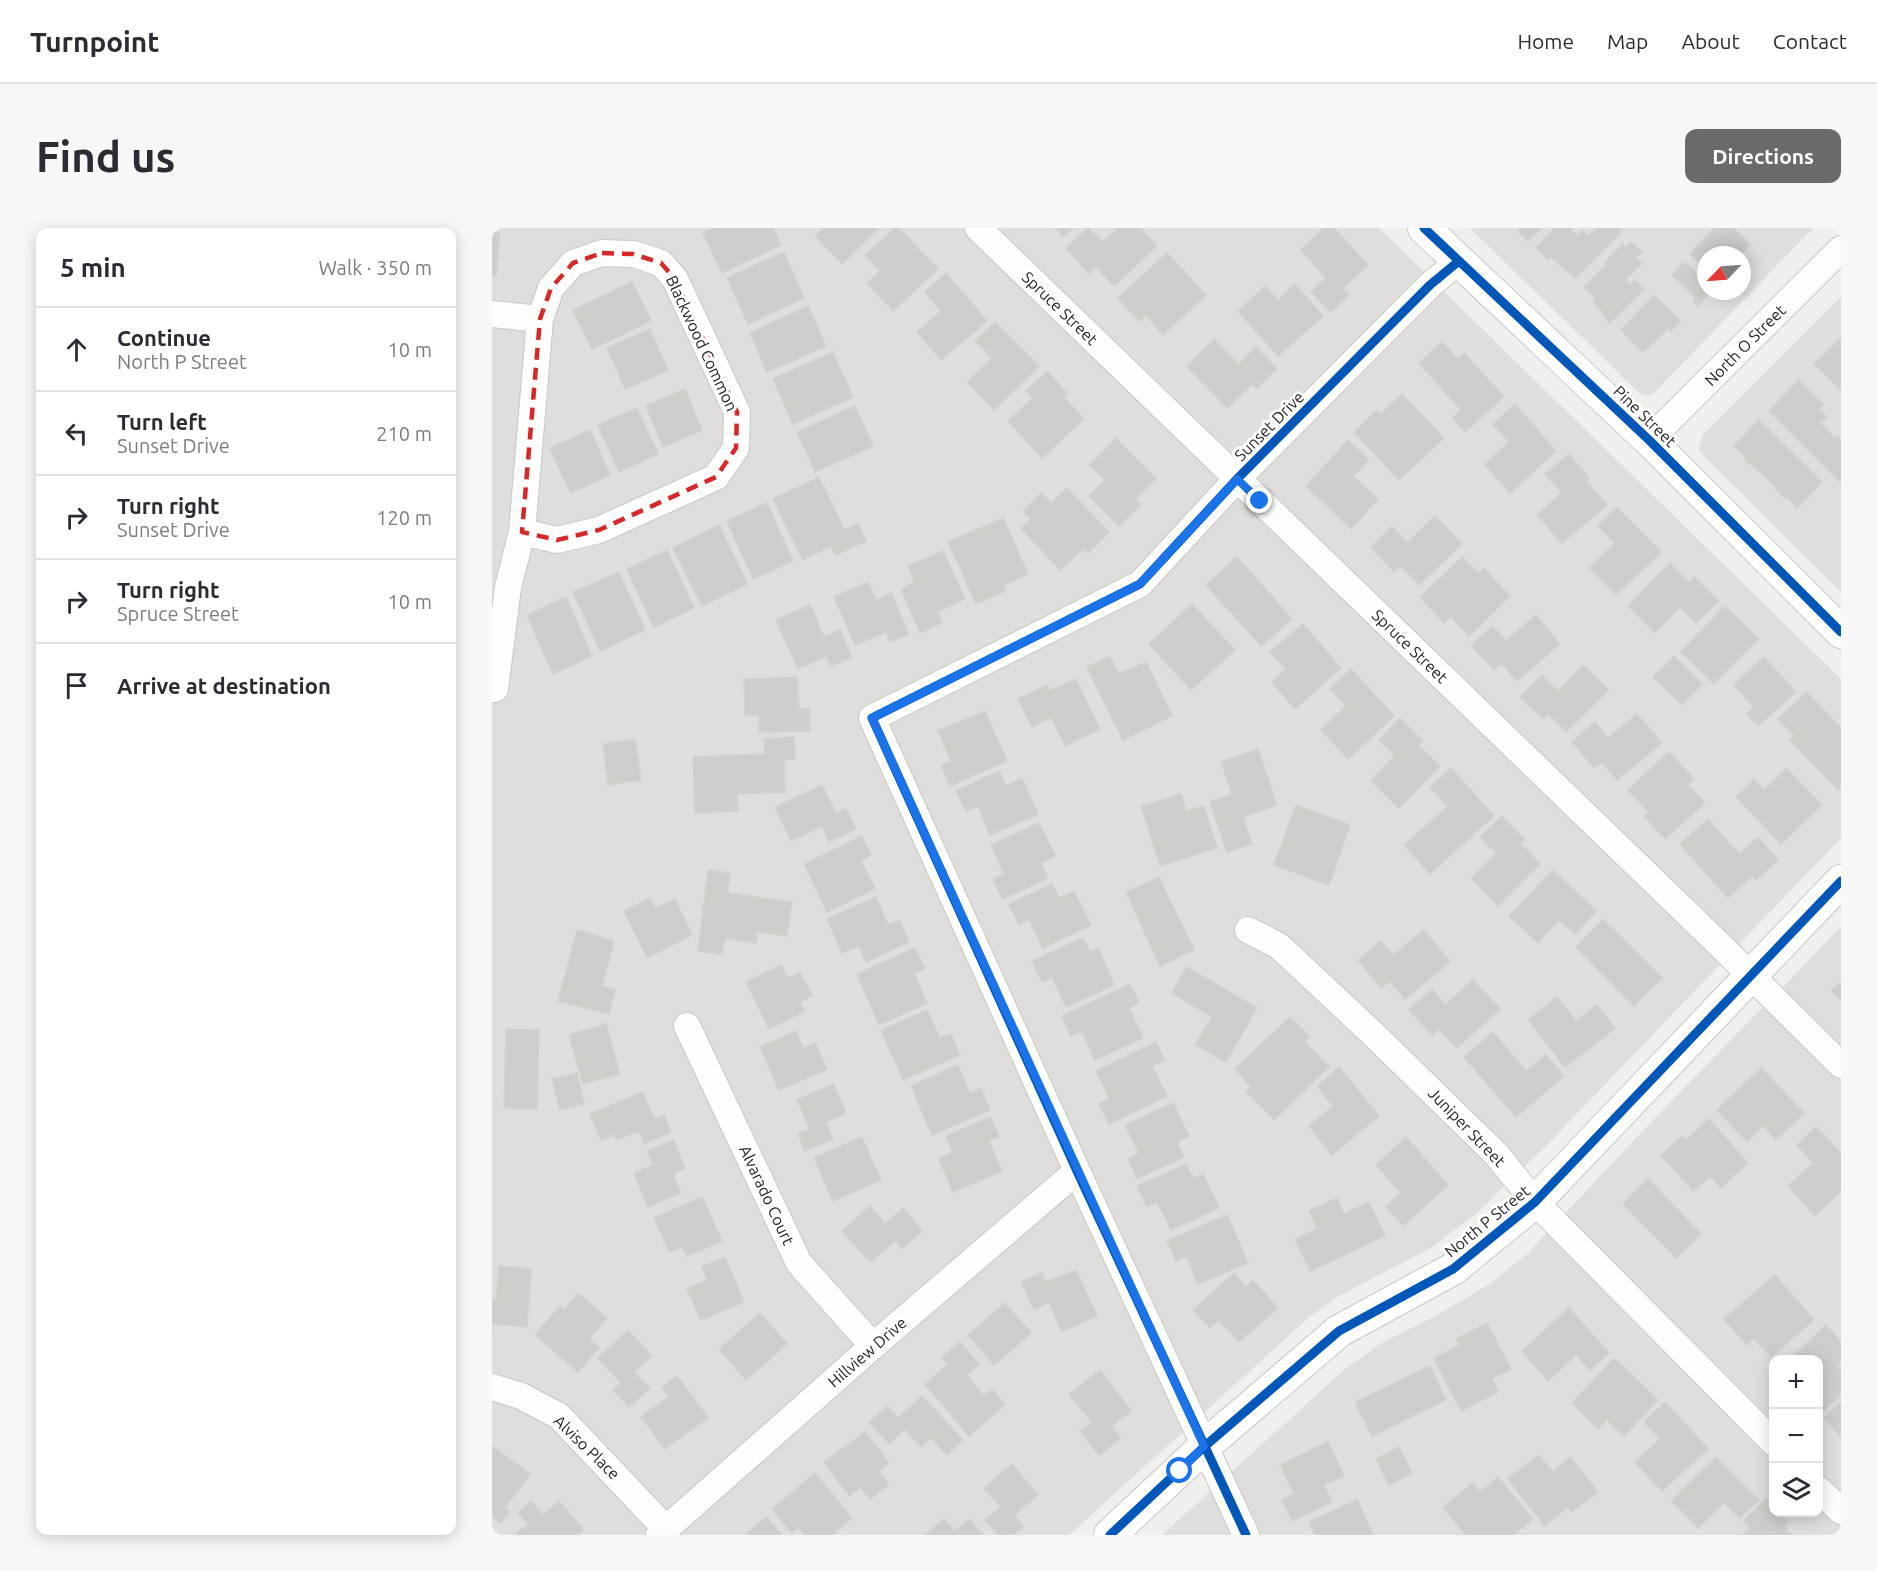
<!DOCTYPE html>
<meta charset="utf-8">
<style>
:root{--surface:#fff;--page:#f7f7f7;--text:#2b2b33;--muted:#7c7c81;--line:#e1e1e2;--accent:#6a6a68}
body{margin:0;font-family:Ubuntu,sans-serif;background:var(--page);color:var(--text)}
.controls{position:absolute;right:18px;bottom:18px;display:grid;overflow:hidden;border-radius:12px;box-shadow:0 3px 15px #0003}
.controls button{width:54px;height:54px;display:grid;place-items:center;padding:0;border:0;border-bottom:2px solid var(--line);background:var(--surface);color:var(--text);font:30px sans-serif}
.compass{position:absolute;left:1205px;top:18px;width:54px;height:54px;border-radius:50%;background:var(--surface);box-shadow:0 3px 15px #0003;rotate:245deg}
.stop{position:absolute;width:18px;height:18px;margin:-14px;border:4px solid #1a73e8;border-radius:50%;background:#fff}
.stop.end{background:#1a73e8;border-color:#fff;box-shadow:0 2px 6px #0008}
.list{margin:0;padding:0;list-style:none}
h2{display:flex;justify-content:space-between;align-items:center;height:78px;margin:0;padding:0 24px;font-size:26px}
h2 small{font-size:20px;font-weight:400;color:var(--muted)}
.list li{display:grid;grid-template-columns:39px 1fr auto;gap:18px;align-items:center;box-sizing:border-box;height:84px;padding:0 24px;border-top:2px solid var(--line)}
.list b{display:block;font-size:22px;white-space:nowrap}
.list p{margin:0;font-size:20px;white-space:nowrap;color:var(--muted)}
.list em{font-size:20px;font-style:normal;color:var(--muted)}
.icon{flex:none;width:33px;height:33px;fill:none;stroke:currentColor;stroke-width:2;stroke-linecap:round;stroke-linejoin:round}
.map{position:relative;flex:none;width:1349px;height:1307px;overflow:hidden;border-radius:12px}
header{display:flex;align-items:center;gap:36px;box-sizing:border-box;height:84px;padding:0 30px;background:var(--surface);border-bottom:2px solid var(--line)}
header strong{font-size:28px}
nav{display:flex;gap:33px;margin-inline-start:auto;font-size:21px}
.intro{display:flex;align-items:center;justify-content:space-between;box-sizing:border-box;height:144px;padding:0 36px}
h1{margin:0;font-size:42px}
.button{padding:15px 27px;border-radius:12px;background:var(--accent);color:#fff;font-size:21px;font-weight:700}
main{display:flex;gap:36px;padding:0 36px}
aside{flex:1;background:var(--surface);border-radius:12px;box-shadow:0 3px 15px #0003}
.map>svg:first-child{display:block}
.residential{fill:#dfdedc;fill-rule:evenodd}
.building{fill:#cecdca;stroke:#d2d1cc;stroke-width:1.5}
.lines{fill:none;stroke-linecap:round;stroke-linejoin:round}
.minor-casing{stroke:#c7c7c5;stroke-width:28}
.tertiary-casing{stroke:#c7c7c5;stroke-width:34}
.minor{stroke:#fdfdfc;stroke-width:26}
.tertiary{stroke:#fdfdfc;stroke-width:32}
.cycleway-casing{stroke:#fff;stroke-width:13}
.cycleway{stroke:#0057b8;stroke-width:9}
.route{stroke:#1a73e8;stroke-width:8}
.marked{fill:none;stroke:#d62828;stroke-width:4.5;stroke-dasharray:12 8;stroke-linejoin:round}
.labels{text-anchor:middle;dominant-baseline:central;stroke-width:6;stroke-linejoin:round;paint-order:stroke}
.street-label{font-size:16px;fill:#222;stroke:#fff}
</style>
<header>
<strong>Turnpoint</strong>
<nav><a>Home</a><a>Map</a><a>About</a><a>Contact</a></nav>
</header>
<div class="intro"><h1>Find us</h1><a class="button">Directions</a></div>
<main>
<aside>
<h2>5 min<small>Walk · 350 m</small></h2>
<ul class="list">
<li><svg class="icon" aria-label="ahead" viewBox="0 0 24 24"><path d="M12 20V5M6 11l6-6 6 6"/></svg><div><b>Continue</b><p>North P Street</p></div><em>10 m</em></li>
<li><svg class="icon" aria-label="left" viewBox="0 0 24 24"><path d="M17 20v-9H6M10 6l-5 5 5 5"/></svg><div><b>Turn left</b><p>Sunset Drive</p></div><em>210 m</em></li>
<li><svg class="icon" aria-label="right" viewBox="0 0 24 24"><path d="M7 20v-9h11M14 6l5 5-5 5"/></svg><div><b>Turn right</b><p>Sunset Drive</p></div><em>120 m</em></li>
<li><svg class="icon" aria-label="right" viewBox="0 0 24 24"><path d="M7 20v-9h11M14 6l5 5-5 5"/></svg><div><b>Turn right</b><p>Spruce Street</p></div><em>10 m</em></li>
<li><svg class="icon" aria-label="arrive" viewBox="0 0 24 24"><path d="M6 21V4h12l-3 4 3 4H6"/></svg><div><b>Arrive at destination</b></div></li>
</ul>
</aside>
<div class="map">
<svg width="1349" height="1307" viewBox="0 0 1349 1307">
<rect width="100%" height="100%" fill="#efefeb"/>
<path class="residential" d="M0,0H887L1349,451V610L1057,915L985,985L937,1021L847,1068L816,1090L758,1143L577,1307H0Z
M978,0H1321L1164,163L1158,167L1153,168L1146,164ZM1214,27H1250V63H1214Z
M1349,69V364L1209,225L1207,221L1211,207Z
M1349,699V1307H670L854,1140L891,1114L949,1085L997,1056L1034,1027L1162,891ZM1282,1132H1326V1284H1282Z"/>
<path class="building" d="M222,0H281L289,17L230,45L211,5Z
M332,0H387L350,36L323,8Z
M403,0H407L446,41L401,83L375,55L388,43L373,27Z
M564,0H581L571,9Z
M596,0L611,14L626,0H648L665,18L622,58L604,39L597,46L574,20Z
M832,0H842L876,37L851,60L857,67L839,84L819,64L834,50L809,22Z
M1027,0H1049L1036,13L1026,3L1028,1Z
M1063,0H1077L1085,8L1090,2L1097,8L1105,0H1126L1130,3L1083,50L1059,29L1056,32L1044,20Z
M1222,0H1242L1258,16L1248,27H1214V40L1198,26Z
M0,4L8,5L4,48H0Z
M1139,14L1150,24L1144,30L1150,35L1133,52L1138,57L1143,52L1152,61L1118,95L1110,86L1111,84L1101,73L1104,70L1092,59L1115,36L1113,34L1131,16L1134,19Z
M292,24L312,70L256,96L235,50Z
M675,25L714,67L671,107L654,87L647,93L626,70Z
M1193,34L1214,55V63H1220L1206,78L1201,73L1203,70L1180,47Z
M454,45L495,93L449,132L425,104L449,83L433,64Z
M140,54L159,93L100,121L81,82Z
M803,56L831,88L786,128L746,83L773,58L786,72Z
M1162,67L1189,93L1179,103L1177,100L1151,124L1129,102Z
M316,78L334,118L275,144L258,105Z
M503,94L547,138L502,182L475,154L500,130L483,113Z
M158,101L176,142L133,161L115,120Z
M1349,109V160L1348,161L1322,136Z
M722,111L747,136L764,119L785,141L765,161L760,156L735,180L695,138Z
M950,114L966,131L972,125L1012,169L973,204L961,190L969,182L927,135Z
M341,124L361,169L301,196L281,151Z
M555,143L576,166L572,169L592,191L550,230L516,193L541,170L534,163Z
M1307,152L1332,177L1327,181L1335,189L1328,195L1343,210L1345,208L1349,212V255L1277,183Z
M193,161L210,202L171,219L154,178Z
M910,166L952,210L907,252L862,204L885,182L889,186Z
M1023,176L1064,223L1018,265L993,236L1017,214L1001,196Z
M363,178L381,218L323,244L305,204Z
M145,180L166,226L127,244L106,197Z
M1267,192L1330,254L1305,280L1295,269L1293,271L1275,250L1252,231L1254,229L1242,218Z
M98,202L118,247L79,265L58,220Z
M624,210L664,251L644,271L649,276L627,298L597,268L613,252L597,237Z
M856,212L877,232L861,248L886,271L859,301L814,258Z
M1077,226L1097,250L1094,253L1115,277L1070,315L1045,287L1070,265L1053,246Z
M327,249L353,302L366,295L374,313L344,327L339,318L311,332L281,271Z
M575,260L617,304L596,325L591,321L568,342L529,300L539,291L531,283L549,265L559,275Z
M275,275L301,333L261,351L235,293Z
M1125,279L1169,324L1124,367L1097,340L1123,315L1106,298Z
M943,288L970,316L927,357L908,338L902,344L879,319L900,298L915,315Z
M511,290L536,346L511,357L514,363L484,376L456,314Z
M227,297L256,356L210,378L181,320Z
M175,322L202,380L162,399L135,341Z
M451,323L473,371L445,384L450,395L428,405L409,361L422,354L416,338Z
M745,329L800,391L769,418L714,357Z
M970,329L986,345L992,340L1018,368L977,408L959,389L952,395L928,369Z
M1178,335L1197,354L1203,349L1227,373L1204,395L1188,379L1163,405L1136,378Z
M127,344L153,402L108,423L81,364Z
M376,354L385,372L399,365L417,406L398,414L394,404L363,417L342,369Z
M74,369L100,428L61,446L35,387Z
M700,376L743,422L699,462L657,416Z
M318,377L332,409L348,402L360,429L339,438L335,428L306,441L284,392Z
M1233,378L1267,411L1222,456L1189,424Z
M1044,387L1068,416L1025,453L1009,435L1002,442L979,417L1001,398L1014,413Z
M811,396L849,440L803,481L780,454L794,441L778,424Z
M618,428L627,446L654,434L680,488L631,512L595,439Z
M1182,428L1210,456L1190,477L1161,449Z
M1272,429L1304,464L1266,498L1255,486L1262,479L1242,457Z
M1091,437L1117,462L1074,504L1056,486L1051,491L1028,469L1050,447L1066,463Z
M859,441L902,488L856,531L829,502L854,478L838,461Z
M305,449L307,481L317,480L318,503L267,504V487H253L252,451Z
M584,451L608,501L573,518L559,489L540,499L526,471L555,457L558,463Z
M1315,464L1349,500V559L1346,562L1298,512L1303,508L1286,491Z
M493,483L515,533L458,558L449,537L459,533L446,503Z
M1145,486L1170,515L1125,552L1110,534L1102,540L1080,514L1103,494L1116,510Z
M908,490L931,513L926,517L948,538L907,580L879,553L903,527L887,512Z
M302,509L303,531L292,532L293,564L245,566L246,583L203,585L201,529L273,526L272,511Z
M143,511L149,552L116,557L111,516Z
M766,521L785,577L751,589L760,616L735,624L718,574L740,566L729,534Z
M1177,524L1202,551L1196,557L1213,575L1173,611L1152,588L1157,584L1136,562Z
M959,540L1002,588L938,646L912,617L956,578L938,559Z
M1294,540L1330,577L1289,616L1244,569L1262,551L1272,562Z
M507,543L514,558L530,550L546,586L498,607L486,578L474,583L464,563Z
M330,557L344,585L354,580L364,601L337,614L330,598L299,613L283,579Z
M689,566L694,583L712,578L725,620L668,638L649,578Z
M804,577L858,597L837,657L782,637Z
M1010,588L1033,611L1028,615L1048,636L1006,678L979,650L1004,625L988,609Z
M1216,591L1247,626L1266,609L1286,632L1264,652L1260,648L1236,670L1188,616Z
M547,595L563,628L549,635L556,650L511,671L501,651L512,646L499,617Z
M370,608L379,627L369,633L383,661L335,684L312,636Z
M216,642L238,645L236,665L300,674L295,708L265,704L264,715L233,710L230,726L206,723Z
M1061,642L1104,683L1083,706L1067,692L1046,715L1017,688Z
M667,649L702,722L668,738L634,664Z
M560,656L567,670L582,663L599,697L551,720L537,691L527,696L517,676Z
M384,669L396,697L407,692L417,714L374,734L367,718L350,725L335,691Z
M158,670L163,680L183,671L200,707L155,730L132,683Z
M1111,691L1170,750L1142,778L1084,719Z
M85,702L122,713L110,758L123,762L117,786L66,773Z
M932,702L958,734L913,771L898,753L889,760L866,732L889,713L901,727Z
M591,710L598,724L606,720L622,757L574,779L560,749L550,754L540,733Z
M423,720L433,741L422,745L435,775L387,797L365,746Z
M289,737L296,750L308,744L320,768L308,774L313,783L277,801L254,754Z
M695,739L765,780L734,834L703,817L720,789L680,765Z
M981,752L1008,781L965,820L947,801L940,807L917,782L940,761L953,777Z
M1349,754V773L1339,763Z
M638,756L647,775L637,780L651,810L603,832L590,803L579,808L570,788Z
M1065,769L1084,793L1105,777L1123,800L1073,839L1036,792Z
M435,782L448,810L459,806L468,827L411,852L389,802Z
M798,789L818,809L813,814L837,839L782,892L754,863L759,859L743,841Z
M114,796L128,846L91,856L77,807Z
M14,801L47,802L45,881L12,880Z
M304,803L311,820L323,815L335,841L287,862L268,819Z
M1001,804L1034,843L1054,827L1072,848L1024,889L972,829Z
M664,814L673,832L660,838L675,868L617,896L607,876L617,871L604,843Z
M466,837L478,865L489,860L498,882L440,907L419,858Z
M847,839L887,888L840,927L817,898L841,878L825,858Z
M1269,840L1312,885L1284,912L1271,898L1255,914L1225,882Z
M85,845L92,876L68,882L60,851Z
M341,856L354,885L334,894L341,911L313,923L306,906L318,901L305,872Z
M151,864L162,891L172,887L179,904L152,916L147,903L124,912L122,907L109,912L98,886Z
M681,875L697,908L685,914L692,929L645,951L636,931L647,925L633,897Z
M498,889L507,909L497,913L510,943L461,964L447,931L461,924L454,908Z
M1217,891L1256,935L1229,960L1218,948L1201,963L1169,927L1190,908L1194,912Z
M1324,899L1349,925V963L1323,988L1296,958L1321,935L1305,917Z
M370,909L389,952L341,973L322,930Z
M914,909L956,957L911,998L894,978L909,965L884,937Z
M181,912L193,940L181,946L189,965L156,979L142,945L161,937L155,923Z
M694,936L701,950L711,946L727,980L679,1002L665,974L655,979L645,958Z
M1156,951L1209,1006L1184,1030L1131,976Z
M210,969L230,1013L195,1028L190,1019L177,1024L162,990Z
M845,970L852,986L877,974L893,1008L818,1043L803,1011L825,1001L817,983Z
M378,978L393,996L411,980L430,1003L410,1021L403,1013L378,1034L350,1003Z
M735,987L756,1035L706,1056L695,1028L684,1033L675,1013Z
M233,1029L252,1074L209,1092L195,1061L215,1052L210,1039Z
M7,1038L39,1041L35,1099L0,1096V1102V1071H4Z
M584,1042L605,1088L570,1103L557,1074L542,1082L529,1054L550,1045L554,1054Z
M742,1045L754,1059L761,1052L786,1080L747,1114L727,1092L718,1100L701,1082Z
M1283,1047L1322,1092L1279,1129L1262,1110L1255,1117L1232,1091Z
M86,1065L115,1090L97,1111L107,1119L86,1144L43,1107L68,1078L72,1082Z
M513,1075L539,1105L502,1137L476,1107Z
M1077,1080L1117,1125L1098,1142L1084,1127L1056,1153L1030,1123Z
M268,1085L295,1116L254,1152L227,1121Z
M995,1095L1019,1141L1000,1151L1006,1164L969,1183L942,1130L967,1118L964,1111Z
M1334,1097L1349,1114V1134L1345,1137L1349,1141V1167L1327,1187L1326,1132H1297Z
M136,1102L160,1128L142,1144L158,1160L137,1179L121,1162L129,1155L106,1130Z
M468,1114L487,1136L475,1147L492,1168L500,1161L513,1177L477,1208L433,1156L456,1136L450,1129Z
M1122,1130L1166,1172L1132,1208L1115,1192L1106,1201L1080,1175Z
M938,1138L954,1172L880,1208L863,1174Z
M608,1142L639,1183L620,1198L629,1210L607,1227L588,1203L600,1194L577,1166Z
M185,1148L216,1189L173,1221L149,1189L177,1168L170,1159Z
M430,1168L471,1212L455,1227L439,1210L429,1219L413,1201L397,1216L377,1195L395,1178L406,1190Z
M1173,1174L1216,1221L1170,1263L1143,1234L1168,1211L1152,1194Z
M1349,1174V1209L1332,1190Z
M373,1204L397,1235L387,1243L397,1257L378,1271L368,1259L357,1268L332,1234Z
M836,1214L852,1248L832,1257L840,1274L800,1293L790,1272L802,1266L788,1237Z
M0,1218L38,1246L13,1280L18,1283L9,1295L0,1288Z
M907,1219L920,1245L897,1257L884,1231Z
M1047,1227L1060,1244L1078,1229L1106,1264L1080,1284L1076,1279L1053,1298L1016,1251Z
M1224,1229L1267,1272L1248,1290L1232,1275L1206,1300L1179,1273Z
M520,1236L546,1267L522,1287L531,1298L520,1307H506L493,1292L509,1279L492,1260Z
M323,1245L360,1290L340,1307H313L306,1299L300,1305L280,1281Z
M1006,1249L1041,1291L1021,1307H974L951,1279L981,1255L988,1264Z
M1274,1271L1282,1279V1284H1287L1296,1294L1292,1299L1300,1307H1251L1258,1300L1251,1293Z
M865,1272L881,1307H823L817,1294Z
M39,1273L51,1287L67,1273L92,1302L85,1307H26L25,1305L36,1296L26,1285Z
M274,1289L290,1307H255L254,1306Z
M452,1291L462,1303L478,1291L491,1307H433Z"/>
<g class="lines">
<g class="minor-casing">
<path id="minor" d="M486,0L1230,719L1349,837
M0,86L48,91
M1157,212L1349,21
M3,461L16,359L30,304L48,91L59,60L81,35L110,25L141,26L169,35L183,51L245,184L244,220L224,249L107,302L65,312L30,304
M756,702L787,718L880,805L1005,927L1043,974L1282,1215
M195,798L307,1035L381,1118
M0,1159L29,1168L67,1188L174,1301
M1326,1261L1349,1283
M167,1307L381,1118L585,943
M754,1307L585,943L380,490L648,356L745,251L938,57L967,33"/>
</g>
<g class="tertiary-casing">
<path id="tertiary" d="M932,0L1157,212L1349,404
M618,1307L713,1218L847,1103L961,1041L1043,974L1349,653"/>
</g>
<use href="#minor" class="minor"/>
<use href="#tertiary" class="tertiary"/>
<g class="cycleway-casing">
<path id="cycleway" d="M932,0L1157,212L1349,404
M618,1307L713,1218L847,1103L961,1041L1043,974L1349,653
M754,1307L585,943L380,490L648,356L745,251L938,57L967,33"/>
</g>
<use href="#cycleway" class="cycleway"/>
</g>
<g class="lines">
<path class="route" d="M688,1243L712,1218L380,490L648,356L745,251L768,273"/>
</g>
<path class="marked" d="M110,25L141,26L169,35L183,51L245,184L244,220L224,249L107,302L65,312L30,304L48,91L59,60L81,35Z"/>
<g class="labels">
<g class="street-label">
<text transform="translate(568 80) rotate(44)">Spruce Street</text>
<text transform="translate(210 115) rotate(65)">Blackwood Common</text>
<text transform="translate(1253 117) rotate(-45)">North O Street</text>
<text transform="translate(1153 188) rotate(44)">Pine Street</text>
<text transform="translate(777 198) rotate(-45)">Sunset Drive</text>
<text transform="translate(918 418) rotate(44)">Spruce Street</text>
<text transform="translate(975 899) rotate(46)">Juniper Street</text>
<text transform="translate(275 967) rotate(65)">Alvarado Court</text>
<text transform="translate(995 993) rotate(-39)">North P Street</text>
<text transform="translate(375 1124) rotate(-41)">Hillview Drive</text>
<text transform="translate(95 1219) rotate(44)">Alviso Place</text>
</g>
</g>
</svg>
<div class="controls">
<button>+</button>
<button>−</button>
<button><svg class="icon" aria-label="layers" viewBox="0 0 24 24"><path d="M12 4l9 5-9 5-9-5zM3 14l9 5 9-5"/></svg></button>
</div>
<svg class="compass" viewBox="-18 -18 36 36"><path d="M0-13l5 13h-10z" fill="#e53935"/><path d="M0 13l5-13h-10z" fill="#7c7c81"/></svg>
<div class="stop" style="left:688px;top:1243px"></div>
<div class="stop end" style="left:768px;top:273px"></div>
</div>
</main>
